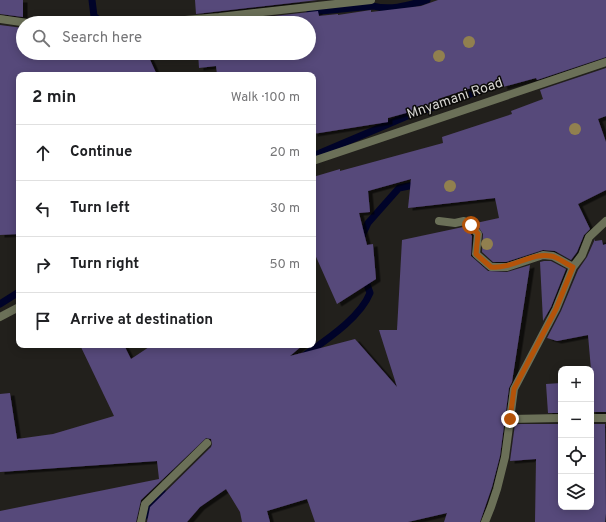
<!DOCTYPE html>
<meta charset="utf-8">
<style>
:root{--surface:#fff;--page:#f2f2f2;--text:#202124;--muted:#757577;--line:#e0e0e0}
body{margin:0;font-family:Overpass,sans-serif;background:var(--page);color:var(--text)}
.controls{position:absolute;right:12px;bottom:12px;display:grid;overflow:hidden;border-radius:8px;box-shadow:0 2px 10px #0003}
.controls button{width:36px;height:36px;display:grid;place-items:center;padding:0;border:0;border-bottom:1px solid var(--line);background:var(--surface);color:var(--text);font:20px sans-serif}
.stop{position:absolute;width:12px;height:12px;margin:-9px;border:3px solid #b45309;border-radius:50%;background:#fff}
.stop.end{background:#b45309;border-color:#fff;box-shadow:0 1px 4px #0008}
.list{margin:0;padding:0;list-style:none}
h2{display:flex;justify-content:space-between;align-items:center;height:52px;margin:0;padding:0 16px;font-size:17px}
h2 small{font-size:13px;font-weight:400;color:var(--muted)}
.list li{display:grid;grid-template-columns:26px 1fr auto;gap:12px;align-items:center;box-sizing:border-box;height:56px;padding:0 16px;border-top:1px solid var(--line)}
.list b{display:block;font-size:15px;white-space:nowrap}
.list em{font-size:13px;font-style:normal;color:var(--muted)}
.icon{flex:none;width:22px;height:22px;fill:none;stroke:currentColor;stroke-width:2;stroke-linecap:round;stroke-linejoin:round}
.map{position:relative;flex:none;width:606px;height:522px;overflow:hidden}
.search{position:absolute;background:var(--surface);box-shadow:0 2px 10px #0003;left:16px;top:16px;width:300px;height:44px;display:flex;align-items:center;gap:10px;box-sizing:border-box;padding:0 14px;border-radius:22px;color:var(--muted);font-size:15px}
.panel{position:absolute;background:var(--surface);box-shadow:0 2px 10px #0003;left:16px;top:72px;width:300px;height:276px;border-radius:8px}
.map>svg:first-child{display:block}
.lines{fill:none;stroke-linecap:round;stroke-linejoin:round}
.stream{stroke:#000329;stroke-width:7}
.building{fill:#57487a;filter:url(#shadow)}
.minor{stroke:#6b7058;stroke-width:8}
.tertiary{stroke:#6b7058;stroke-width:8}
.tree{fill:#91804f}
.route{stroke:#b45309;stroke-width:5}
.labels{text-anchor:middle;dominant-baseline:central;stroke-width:3;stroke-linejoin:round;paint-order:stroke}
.street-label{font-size:14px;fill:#d5d4d1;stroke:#0b0a08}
</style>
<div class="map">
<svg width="606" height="522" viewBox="0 0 606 522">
<defs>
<filter id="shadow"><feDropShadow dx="4.5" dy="2.5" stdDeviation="0" flood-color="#0009"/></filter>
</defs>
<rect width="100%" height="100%" fill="#22201c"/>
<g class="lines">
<path class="stream" d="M92,0L94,16L102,23
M310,12L373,6C391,11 409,5 427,0
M313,156L405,117L511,80
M360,240L368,223L399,188L419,184
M0,304L19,292
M305,355C326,340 360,318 370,293L364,276
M144,517L162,491"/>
</g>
<path class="building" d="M0,0H23V17L0,14Z
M195,0H318L196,14Z
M438,0H606V57L537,80L536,78L503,87L502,81L475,90L474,87L438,99L439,104L388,118V122L313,134V75H217L216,66L199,68L198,53H309V23H214L318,11L319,16L338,14V15L371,10V12L421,6Z
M0,25L23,28V53H147L157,75H19V234L0,235Z
M606,68V116L598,119L606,142V190L578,204L590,229L584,235L577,252L571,260L555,251L543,250L506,262H493L482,252L483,234L476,223L499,218L495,198L408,208L411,179L368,191L370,212L359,213L367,245L373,244L376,279L337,304L313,250V177L340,169V171L443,143L442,137L512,114L511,111L543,99L540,90Z
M463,227L467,229L472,236L471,256L488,271L507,272L530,265L512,382L509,388L500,456L492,487L480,522H444L447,513L408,522H315L307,499L267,511L270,522H242L240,512L226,489L200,507L187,522H147L150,507L211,447L212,444L211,439L206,438L141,500L136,522H0V511L159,479L157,461L0,472V394L10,393L17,439L53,434L114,416L80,345H124L131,359L152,345H303L290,356L355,339L397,387L379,330H397L402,240Z
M595,239V241L602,240L603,245L606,244V412H591L592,381L588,335L557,341L547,338L561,311L578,270L587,257Z
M544,261H551L566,269L551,307L543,321L540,262Z
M561,383V413H548L546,384Z
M515,424H561V507H591V424H605L606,513L605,522H535L536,459L510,461Z"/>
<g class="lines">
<path class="minor" d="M0,19L28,23
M151,23L219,17L371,0
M439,221L455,223L464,221L471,225L478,234L476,254L491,267H507L543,255L553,256L573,267
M591,418H606
M510,419L561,418
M141,522L145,504L207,443
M485,522L491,507L497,489L505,457L514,389L556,309L573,267L582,255L589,237L606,221"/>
<path class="tertiary" d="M313,161L606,62
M0,317L19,307"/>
</g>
<g class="tree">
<circle cx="469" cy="42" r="6"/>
<circle cx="439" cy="56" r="6"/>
<circle cx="575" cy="129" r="6"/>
<circle cx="450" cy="186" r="6"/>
<circle cx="487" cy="244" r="6"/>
</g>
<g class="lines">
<path class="route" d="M471,225L478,234L476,254L491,267C513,269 532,252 551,256C558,257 566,264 573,267L556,309L514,389L510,419"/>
</g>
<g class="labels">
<g class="street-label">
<text transform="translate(455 99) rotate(-19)">Mnyamani Road</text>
</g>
</g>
</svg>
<div class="controls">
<button>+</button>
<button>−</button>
<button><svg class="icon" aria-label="locate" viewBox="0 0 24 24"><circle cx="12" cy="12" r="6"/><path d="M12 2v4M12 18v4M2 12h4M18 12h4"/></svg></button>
<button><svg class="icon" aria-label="layers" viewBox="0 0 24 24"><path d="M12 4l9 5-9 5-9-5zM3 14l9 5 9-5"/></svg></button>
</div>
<div class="stop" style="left:471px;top:225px"></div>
<div class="stop end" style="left:510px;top:419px"></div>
<div class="search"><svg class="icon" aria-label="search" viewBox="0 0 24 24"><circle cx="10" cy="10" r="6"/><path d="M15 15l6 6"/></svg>Search here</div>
<section class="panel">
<h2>2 min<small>Walk · 100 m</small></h2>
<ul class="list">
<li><svg class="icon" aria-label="ahead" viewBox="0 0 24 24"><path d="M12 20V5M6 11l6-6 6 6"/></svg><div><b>Continue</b></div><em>20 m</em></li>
<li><svg class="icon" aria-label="left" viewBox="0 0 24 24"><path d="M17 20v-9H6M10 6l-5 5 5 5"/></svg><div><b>Turn left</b></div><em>30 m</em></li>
<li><svg class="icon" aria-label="right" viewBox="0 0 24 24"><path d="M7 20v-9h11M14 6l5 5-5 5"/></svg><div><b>Turn right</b></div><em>50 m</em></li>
<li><svg class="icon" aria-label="arrive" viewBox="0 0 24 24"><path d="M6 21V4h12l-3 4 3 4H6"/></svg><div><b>Arrive at destination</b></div></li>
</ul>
</section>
</div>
